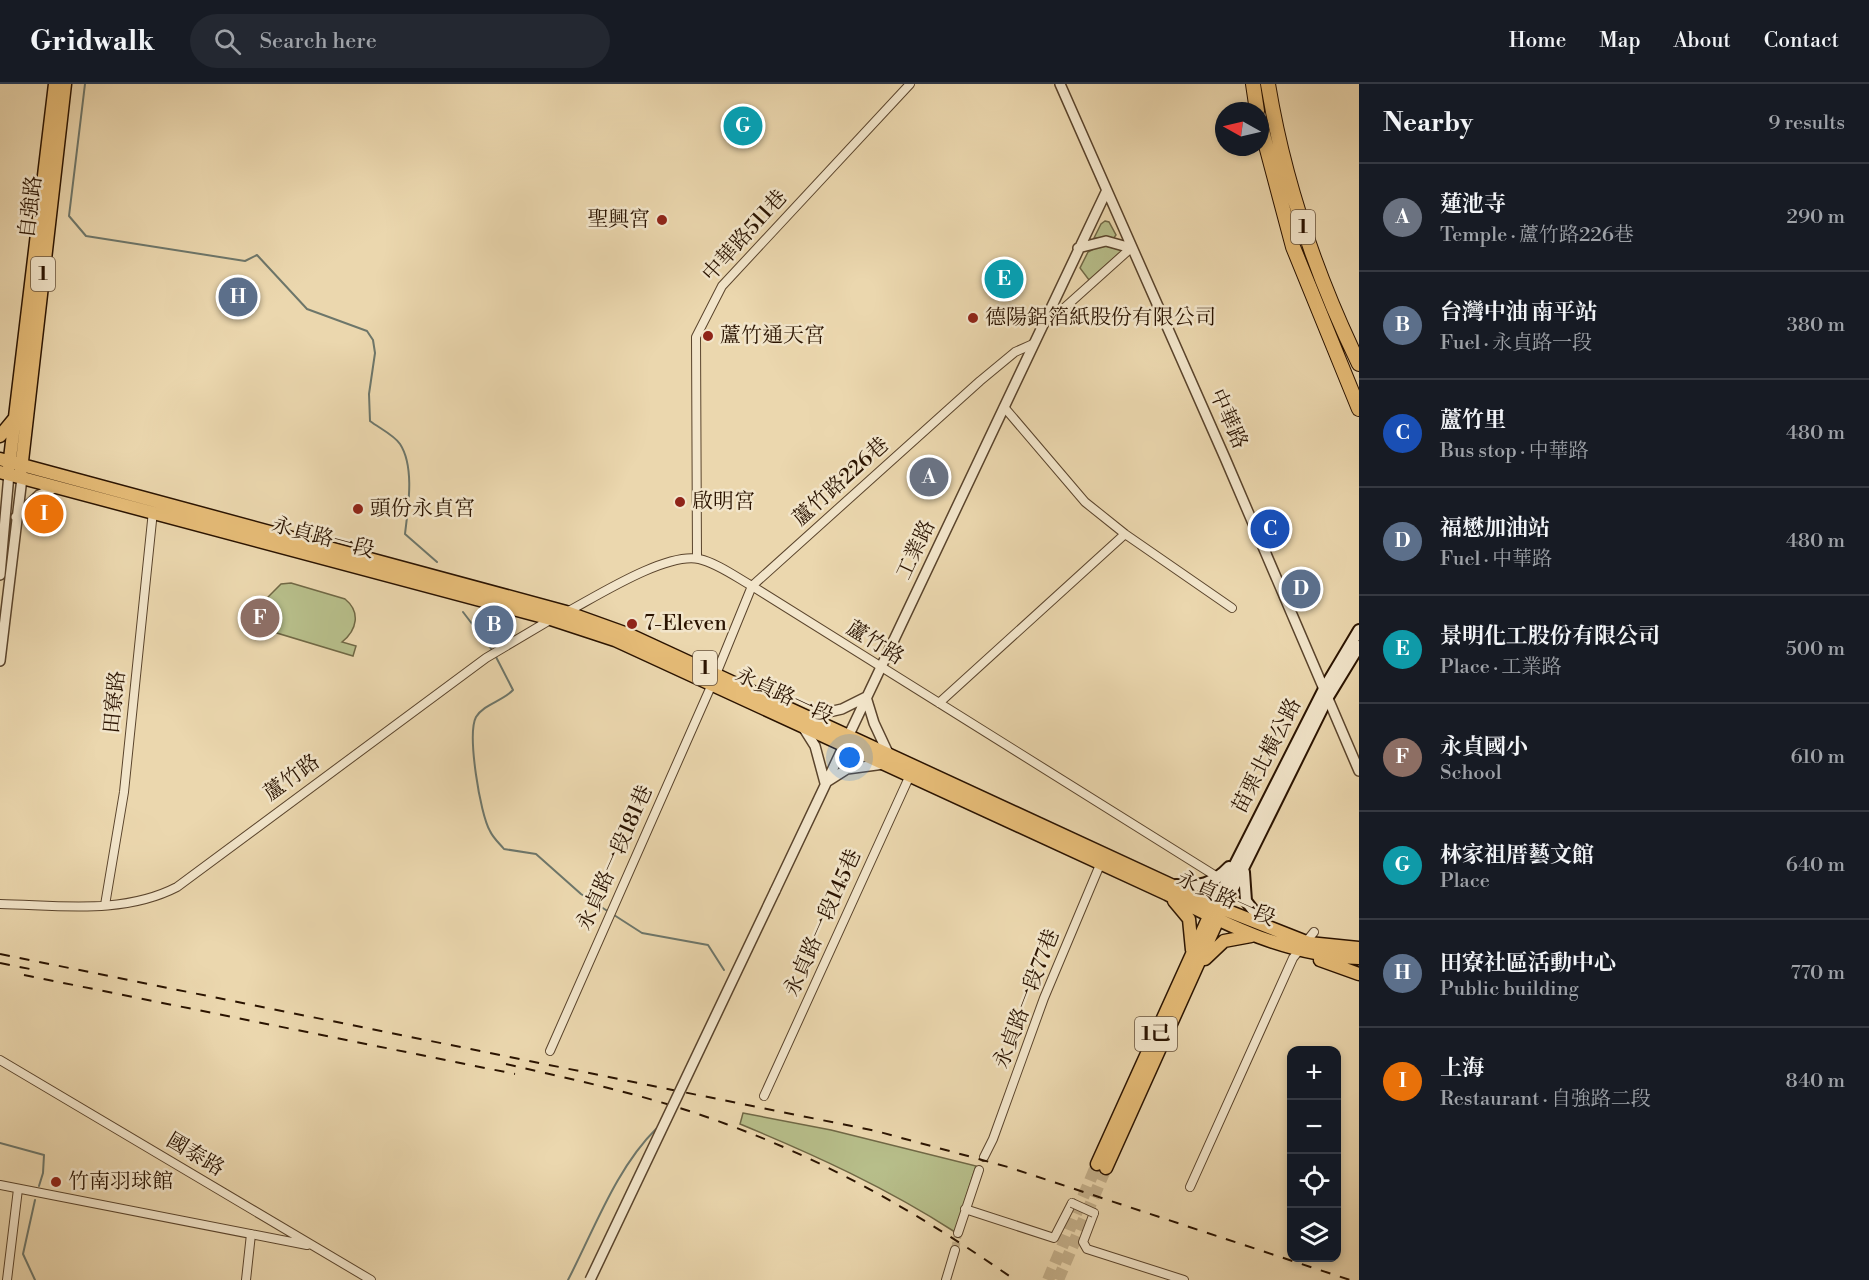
<!DOCTYPE html>
<meta charset="utf-8">
<style>
:root{--surface:#171b24;--page:#242831;--text:#f1f3f6;--muted:#9ea1a6;--line:#363941;--accent:#8c9099}
body{margin:0;font-family:"Libre Bodoni","Noto Serif TC",serif;background:var(--page);color:var(--text)}
.controls{position:absolute;right:18px;bottom:18px;display:grid;overflow:hidden;border-radius:12px;box-shadow:0 3px 9px #0003}
.controls button{width:54px;height:54px;display:grid;place-items:center;padding:0;border:0;border-bottom:2px solid var(--line);background:var(--surface);color:var(--text);font:30px sans-serif}
.compass{position:absolute;left:1215px;top:18px;width:54px;height:54px;border-radius:50%;background:var(--surface);box-shadow:0 3px 9px #0003;rotate:278deg}
.you{position:absolute;left:850px;top:674px;width:21px;height:21px;margin:-15px;border:4px solid #fff;border-radius:50%;background:#1a73e8;box-shadow:0 0 0 9px #1a73e833}
.badge{display:grid;place-items:center;width:39px;height:39px;border-radius:50%;background:var(--accent);color:#fff;font-size:20px;font-weight:700}
.pin{position:absolute;translate:-50% -50%;border:3px solid #fff;box-shadow:0 2px 6px #0006}
.list{margin:0;padding:0;list-style:none}
h2{display:flex;justify-content:space-between;align-items:center;height:78px;margin:0;padding:0 24px;font-size:26px}
h2 small{font-size:20px;font-weight:400;color:var(--muted)}
.list li{display:grid;grid-template-columns:39px 1fr auto;gap:18px;align-items:center;box-sizing:border-box;height:108px;padding:0 24px;border-top:2px solid var(--line)}
.list b{display:block;font-size:22px;white-space:nowrap}
.list p{margin:0;font-size:20px;white-space:nowrap;color:var(--muted)}
.list em{font-size:20px;font-style:normal;color:var(--muted)}
.icon{flex:none;width:33px;height:33px;fill:none;stroke:currentColor;stroke-width:2;stroke-linecap:round;stroke-linejoin:round}
.map{position:relative;flex:none;width:1359px;height:1196px;overflow:hidden}
header{display:flex;align-items:center;gap:36px;box-sizing:border-box;height:84px;padding:0 30px;background:var(--surface);border-bottom:2px solid var(--line)}
header strong{font-size:28px}
nav{display:flex;gap:33px;margin-inline-start:auto;font-size:21px}
.search{width:420px;height:54px;background:var(--page);display:flex;align-items:center;gap:15px;box-sizing:border-box;padding:0 21px;border-radius:33px;color:var(--muted);font-size:22px}
main{display:flex}
aside{flex:1;background:var(--surface)}
.map>svg:first-child{display:block}
.green{fill:#b7be8a;stroke:#706845;stroke-width:1.5}
.lines{fill:none;stroke-linecap:round;stroke-linejoin:round}
.stream{stroke:#6d766a;stroke-width:2}
.minor-tunnel{stroke:#c4b08b;stroke-width:8;stroke-dasharray:8 4;stroke-linecap:butt}
.primary-tunnel{stroke:#c4b08b;stroke-width:12;stroke-dasharray:12 6;stroke-linecap:butt}
.minor-casing{stroke:#5a442c;stroke-width:10}
.tertiary-casing{stroke:#5a442c;stroke-width:12}
.secondary-casing{stroke:#2a1300;stroke-width:14}
.primary-casing{stroke:#2a1300;stroke-width:15}
.motorway-casing{stroke:#2a1300;stroke-width:16}
.minor{stroke:#f2e5ca;stroke-width:8}
.tertiary{stroke:#f2e5ca;stroke-width:9}
.secondary{stroke:#f2e5ca;stroke-width:10}
.primary{stroke:#e6bc77;stroke-width:12}
.motorway{stroke:#e6bc77;stroke-width:14}
.rail{stroke:#2a1300;stroke-width:2;stroke-dasharray:10 10;stroke-linecap:butt}
.minor-bridge-casing{stroke:#5a442c;stroke-width:10;stroke-linecap:butt}
.tertiary-bridge-casing{stroke:#5a442c;stroke-width:12;stroke-linecap:butt}
.minor-bridge{stroke:#f2e5ca;stroke-width:8}
.tertiary-bridge{stroke:#f2e5ca;stroke-width:9}
.poi-dot{fill:#8f2418;stroke:#f2e5ca;stroke-width:2}
.labels{text-anchor:middle;dominant-baseline:central;stroke-width:5;stroke-linejoin:round;paint-order:stroke}
.shield{fill:#f2e5ca;stroke:#66523d;stroke-width:1.5}
.shield-label{font-size:20px;font-weight:bold;fill:#2a1300}
.street-label{font-size:21px;fill:#2a1300;stroke:#f2e5ca}
.poi-label{font-size:21px;fill:#2a1300;stroke:#f2e5ca;text-anchor:start}
</style>
<header>
<strong>Gridwalk</strong>
<div class="search"><svg class="icon" aria-label="search" viewBox="0 0 24 24"><circle cx="10" cy="10" r="6"/><path d="M15 15l6 6"/></svg>Search here</div>
<nav><a>Home</a><a>Map</a><a>About</a><a>Contact</a></nav>
</header>
<main>
<div class="map">
<svg width="1359" height="1196" viewBox="0 0 1359 1196">
<rect width="100%" height="100%" fill="#ebd7ae"/>
<filter id="stains"><feTurbulence type="fractalNoise" baseFrequency=".00333" numOctaves="4"/><feColorMatrix values="0 0 0 0 .2 0 0 0 0 .09 0 0 0 0 .02 0 0 0 .5 -.17"/></filter>
<radialGradient id="worn" r=".72"><stop offset=".6" stop-color="#630" stop-opacity="0"/><stop offset="1" stop-color="#630" stop-opacity=".3"/></radialGradient>
<path class="green" d="M1105,137L1109,138L1116,151L1113,155L1094,154L1101,140Z
M1101,161L1123,166L1089,196L1080,184L1088,168Z
M291,499L345,515C361,528 357,546 342,558L356,562L353,572L247,540L250,530L266,535L268,513L281,500Z
M743,1029L831,1046L976,1082L955,1148C887,1104 815,1071 740,1040Z"/>
<g class="lines">
<path class="stream" d="M85,0L69,132L86,152L245,177L257,171L307,225L367,247L373,256L375,269L369,310L370,337C379,344 394,351 400,360C415,383 408,424 405,450L437,478
M463,528L492,566
M495,571L513,606C503,617 484,620 476,633C467,650 480,730 490,747C493,754 500,760 504,765L536,770L581,810L609,828
M614,831L642,849L708,861L724,886
M0,1059L44,1071L43,1089L39,1102
M35,1196L23,1170L35,1116
M568,1196C594,1146 616,1084 657,1044"/>
<path class="minor-tunnel" d="M955,1166L958,1149"/>
<path class="primary-tunnel" d="M1048,1196L1097,1080
M1058,1196L1106,1084"/>
<g class="minor-casing">
<path id="minor" d="M1045,233L1053,234L1131,164
M1004,323L1085,418L1125,450L1232,524
M697,474L696,253L722,202L910,0
M567,528C597,512 666,468 699,475C717,479 736,493 752,502L1219,794
M939,619L1125,450
M0,820C59,821 123,831 177,803L486,574L550,536
M105,821L124,708L153,427
M550,967L712,600L752,502L980,297L1015,268L1033,260
M0,976L371,1196
M764,1012L911,689
M984,1073L993,1055L1044,914L1102,776
M0,1101L307,1161
M1190,1103L1293,874L1314,848
M965,1125L1054,1154L1072,1119
M1094,1129L1083,1158L1087,1165L1184,1196
M958,1149L979,1086
M7,1196L18,1105
M246,1196L251,1150
M946,1196L955,1166"/>
</g>
<g class="tertiary-casing">
<path id="tertiary" d="M1060,0L1225,374L1359,687
M1078,164L1106,157L1131,164
M16,433L39,411L57,403
M0,491L9,390
M0,577L22,394
M807,633L842,625L866,613L874,639L888,669
M803,643L815,662L825,699L847,685L884,680
M775,807L1106,108"/>
</g>
<g class="secondary-casing">
<path id="secondary" d="M1244,788L1246,817L1264,840
M1176,801C1198,804 1214,799 1229,783
M1215,820L1325,603L1359,546
M1223,825L1328,613L1359,562"/>
</g>
<g class="primary-casing">
<path id="primary" d="M0,352L14,335
M0,375L566,528L630,551L1223,825L1309,859L1359,864
M9,383L55,0
M21,386L65,0
M0,388L551,535L615,556L1167,810C1228,842 1289,872 1359,874
M1174,817L1189,835L1192,866
M1205,875L1224,857L1251,852
M1320,876L1359,890
M1097,1080L1212,826
M1106,1084L1220,831"/>
</g>
<g class="motorway-casing">
<path id="motorway" d="M1253,0L1257,27
M1268,0C1284,97 1316,191 1359,280
M1260,39L1293,163L1359,325"/>
</g>
<use href="#minor" class="minor"/>
<use href="#tertiary" class="tertiary"/>
<use href="#secondary" class="secondary"/>
<use href="#primary" class="primary"/>
<use href="#motorway" class="motorway"/>
<path class="rail" d="M0,870L876,1047L1008,1083L1350,1196
M0,879L35,886
M24,891L515,990
M506,980C580,997 655,1013 726,1040C830,1078 925,1133 1015,1196"/>
<g class="minor-bridge-casing">
<path id="minor-bridge" d="M1072,1119L1094,1129"/>
</g>
<g class="tertiary-bridge-casing">
<path id="tertiary-bridge" d="M590,1196L775,807"/>
</g>
<use href="#minor-bridge" class="minor-bridge"/>
<use href="#tertiary-bridge" class="tertiary-bridge"/>
</g>
<g class="poi-dot">
<circle cx="662" cy="136" r="6"/>
<circle cx="973" cy="234" r="6"/>
<circle cx="708" cy="252" r="6"/>
<circle cx="680" cy="418" r="6"/>
<circle cx="358" cy="425" r="6"/>
<circle cx="632" cy="540" r="6"/>
<circle cx="56" cy="1098" r="6"/>
</g>
<g class="labels">
<g class="shield">
<rect x="1291" y="126" width="24" height="34" rx="4.5"/>
<rect x="31" y="173" width="24" height="34" rx="4.5"/>
<rect x="693" y="567" width="24" height="34" rx="4.5"/>
<rect x="1135" y="933" width="42" height="34" rx="4.5"/>
</g>
<g class="shield-label">
<text x="1303" y="143">1</text>
<text x="43" y="190">1</text>
<text x="705" y="584">1</text>
<text x="1156" y="950">1己</text>
</g>
<g class="street-label">
<text transform="translate(31 123) rotate(-83)">自強路</text>
<text transform="translate(745 152) rotate(-48)">中華路511巷</text>
<text transform="translate(1228 335) rotate(66)">中華路</text>
<text transform="translate(841 398) rotate(-42)">蘆竹路226巷</text>
<text transform="translate(323 454) rotate(15)">永貞路一段</text>
<text transform="translate(916 466) rotate(-65)">工業路</text>
<text transform="translate(875 559) rotate(32)">蘆竹路</text>
<text transform="translate(784 612) rotate(25)">永貞路一段</text>
<text transform="translate(115 618) rotate(-84)">田寮路</text>
<text transform="translate(1267 672) rotate(-63)">苗栗北橫公路</text>
<text transform="translate(292 694) rotate(-36)">蘆竹路</text>
<text transform="translate(615 774) rotate(-66)">永貞路一段181巷</text>
<text transform="translate(1226 815) rotate(24)">永貞路一段</text>
<text transform="translate(823 839) rotate(-66)">永貞路一段145巷</text>
<text transform="translate(1027 915) rotate(-69)">永貞路一段77巷</text>
<text transform="translate(195 1071) rotate(31)">國泰路</text>
</g>
<g class="poi-label">
<text x="650" y="136" text-anchor="end">聖興宮</text>
<text x="985" y="234">德陽鋁箔紙股份有限公司</text>
<text x="720" y="252">蘆竹通天宮</text>
<text x="692" y="418">啟明宮</text>
<text x="370" y="425">頭份永貞宮</text>
<text x="644" y="540">7-Eleven</text>
<text x="68" y="1098">竹南羽球館</text>
</g>
</g>
<rect width="100%" height="100%" filter="url(#stains)"/>
<rect width="100%" height="100%" fill="url(#worn)"/>
</svg>
<div class="controls">
<button>+</button>
<button>−</button>
<button><svg class="icon" aria-label="locate" viewBox="0 0 24 24"><circle cx="12" cy="12" r="6"/><path d="M12 2v4M12 18v4M2 12h4M18 12h4"/></svg></button>
<button><svg class="icon" aria-label="layers" viewBox="0 0 24 24"><path d="M12 4l9 5-9 5-9-5zM3 14l9 5 9-5"/></svg></button>
</div>
<svg class="compass" viewBox="-18 -18 36 36"><path d="M0-13l5 13h-10z" fill="#e53935"/><path d="M0 13l5-13h-10z" fill="#9ea1a6"/></svg>
<div class="you"></div>
<div class="pin badge" style="left:929px;top:393px;background:#6b7280">A</div>
<div class="pin badge" style="left:494px;top:541px;background:#5c6f8a">B</div>
<div class="pin badge" style="left:1270px;top:445px;background:#1a4fb4">C</div>
<div class="pin badge" style="left:1301px;top:505px;background:#5c6f8a">D</div>
<div class="pin badge" style="left:1004px;top:195px;background:#0f9aa8">E</div>
<div class="pin badge" style="left:260px;top:534px;background:#8d6e63">F</div>
<div class="pin badge" style="left:743px;top:42px;background:#0f9aa8">G</div>
<div class="pin badge" style="left:238px;top:213px;background:#5c6f8a">H</div>
<div class="pin badge" style="left:44px;top:430px;background:#e8710a">I</div>
</div>
<aside>
<h2>Nearby<small>9 results</small></h2>
<ul class="list">
<li><span class="badge" style="background:#6b7280">A</span><div><b>蓮池寺</b><p>Temple · 蘆竹路226巷</p></div><em>290 m</em></li>
<li><span class="badge" style="background:#5c6f8a">B</span><div><b>台灣中油 南平站</b><p>Fuel · 永貞路一段</p></div><em>380 m</em></li>
<li><span class="badge" style="background:#1a4fb4">C</span><div><b>蘆竹里</b><p>Bus stop · 中華路</p></div><em>480 m</em></li>
<li><span class="badge" style="background:#5c6f8a">D</span><div><b>福懋加油站</b><p>Fuel · 中華路</p></div><em>480 m</em></li>
<li><span class="badge" style="background:#0f9aa8">E</span><div><b>景明化工股份有限公司</b><p>Place · 工業路</p></div><em>500 m</em></li>
<li><span class="badge" style="background:#8d6e63">F</span><div><b>永貞國小</b><p>School</p></div><em>610 m</em></li>
<li><span class="badge" style="background:#0f9aa8">G</span><div><b>林家祖厝藝文館</b><p>Place</p></div><em>640 m</em></li>
<li><span class="badge" style="background:#5c6f8a">H</span><div><b>田寮社區活動中心</b><p>Public building</p></div><em>770 m</em></li>
<li><span class="badge" style="background:#e8710a">I</span><div><b>上海</b><p>Restaurant · 自強路二段</p></div><em>840 m</em></li>
</ul>
</aside>
</main>
